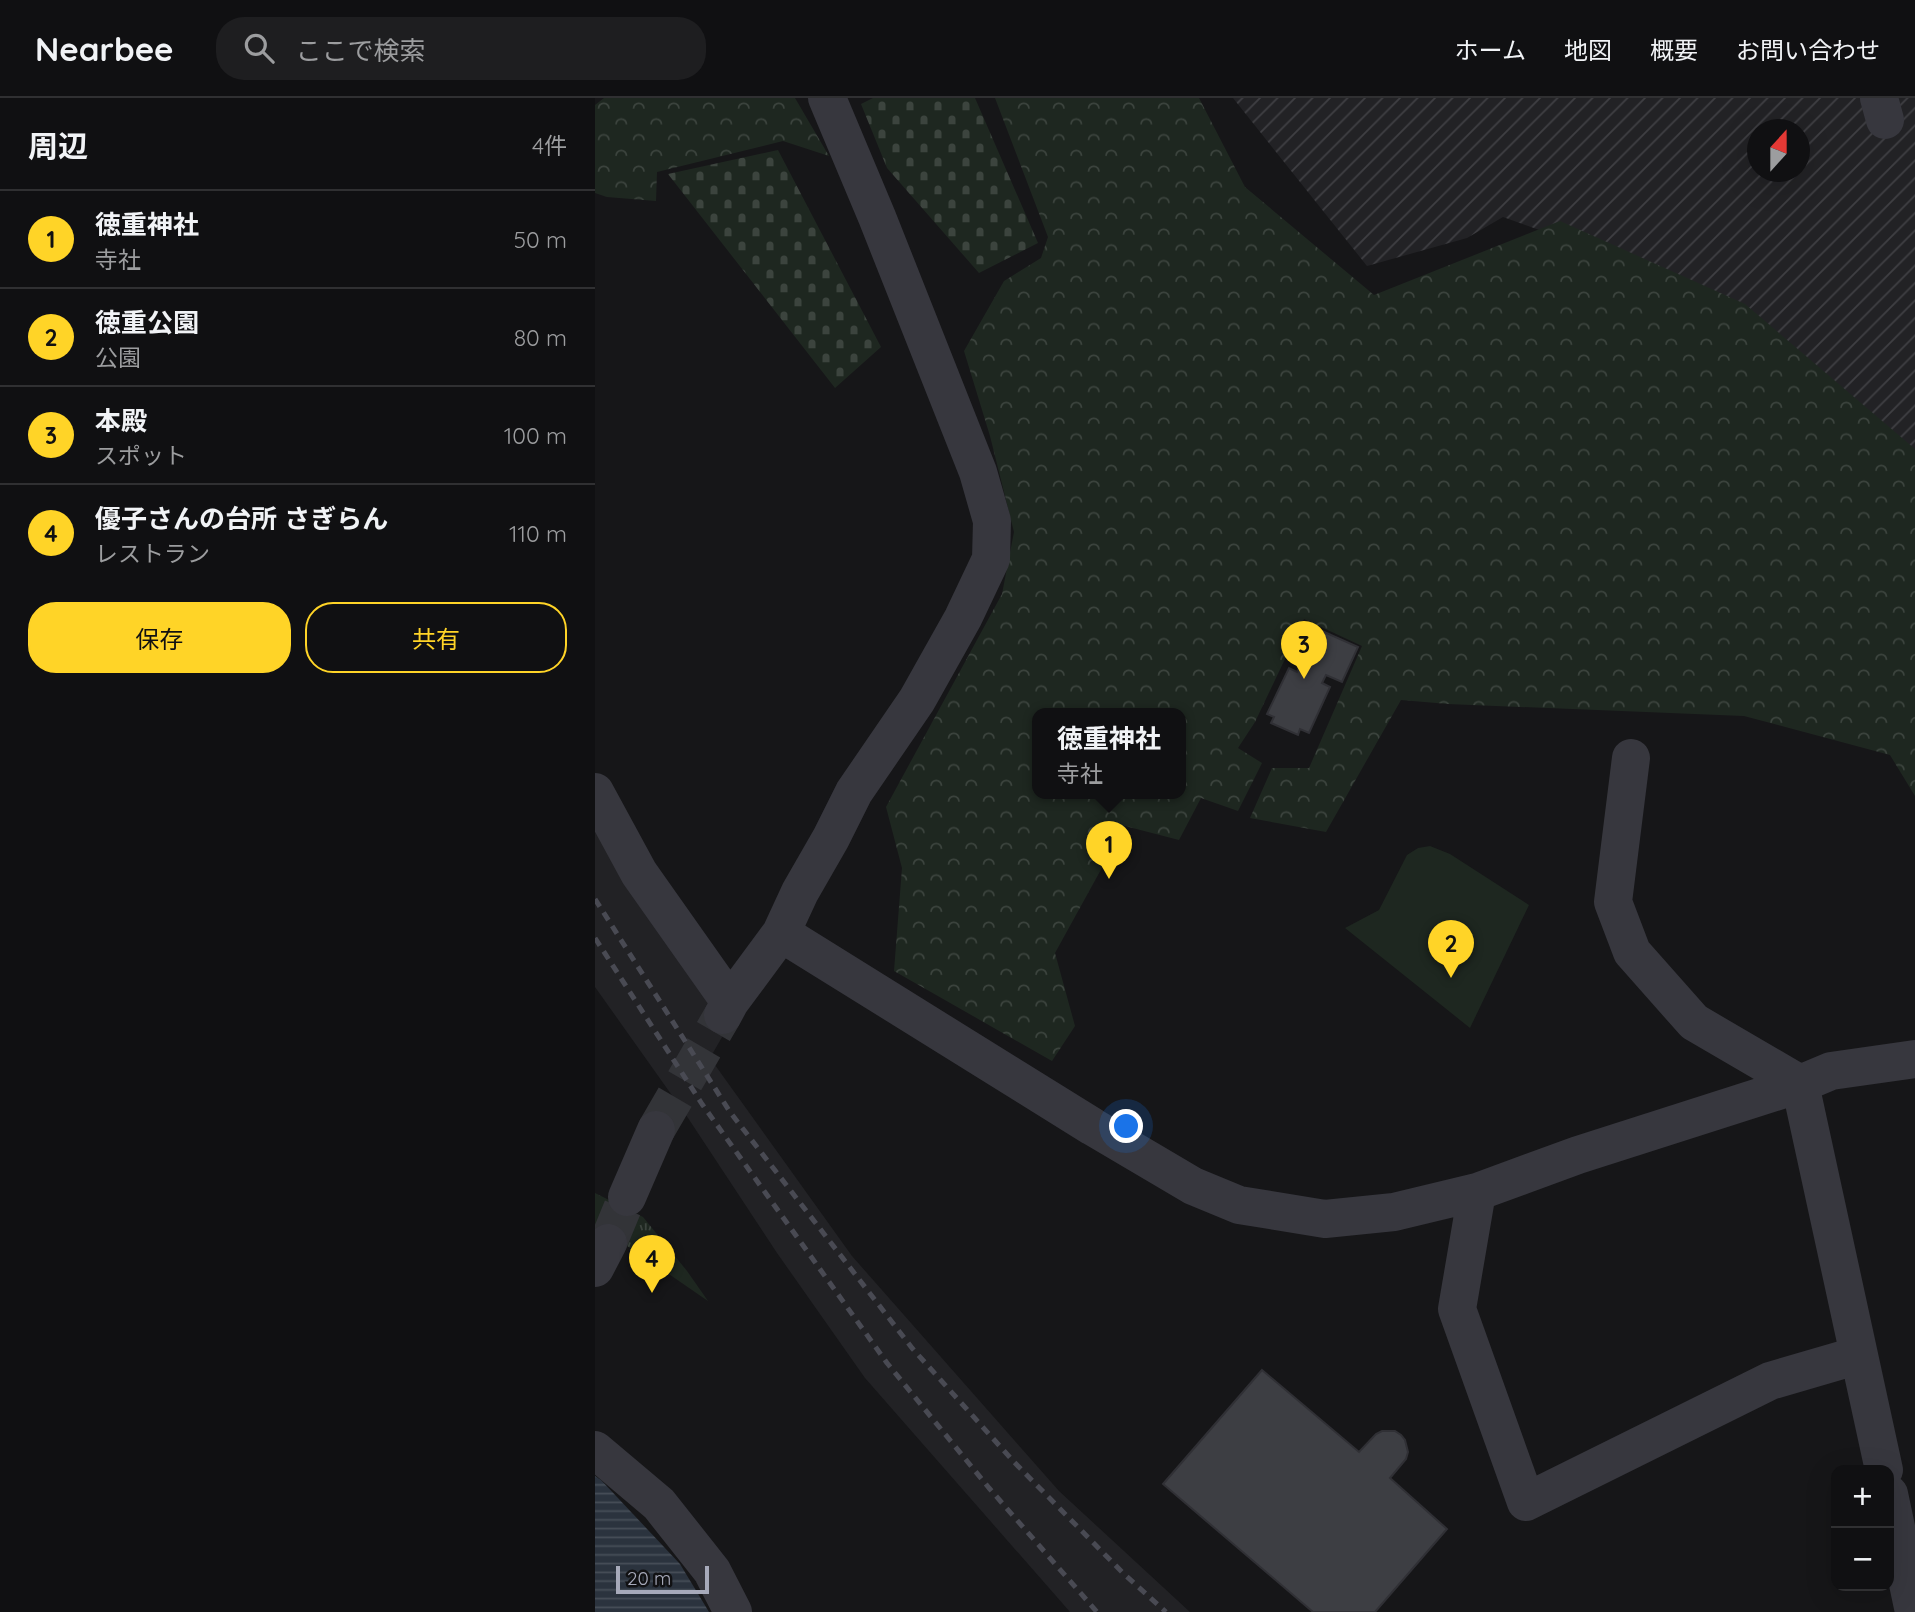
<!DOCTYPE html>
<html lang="ja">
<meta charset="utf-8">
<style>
:root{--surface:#101012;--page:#1e1e20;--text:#f1f3f6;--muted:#9c9d9f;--line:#303032;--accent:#ffd427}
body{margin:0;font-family:Quicksand,"Noto Sans JP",sans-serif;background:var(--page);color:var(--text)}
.controls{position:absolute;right:21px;bottom:21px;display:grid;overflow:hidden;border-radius:14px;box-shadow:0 7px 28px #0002}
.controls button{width:63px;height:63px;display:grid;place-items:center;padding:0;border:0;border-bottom:2px solid var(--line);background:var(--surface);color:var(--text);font:35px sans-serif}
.compass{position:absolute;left:1152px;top:21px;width:63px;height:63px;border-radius:50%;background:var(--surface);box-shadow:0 7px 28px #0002;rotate:21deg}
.scale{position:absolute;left:21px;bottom:18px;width:93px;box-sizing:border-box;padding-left:7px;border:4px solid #a7aaba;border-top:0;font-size:19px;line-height:24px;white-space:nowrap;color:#a7aaba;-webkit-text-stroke:5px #111113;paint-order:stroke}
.you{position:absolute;left:532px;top:1029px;width:24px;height:24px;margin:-18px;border:5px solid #fff;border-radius:50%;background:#1a73e8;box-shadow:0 0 0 10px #1a73e833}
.badge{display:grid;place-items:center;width:46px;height:46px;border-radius:50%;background:var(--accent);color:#111;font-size:23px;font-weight:700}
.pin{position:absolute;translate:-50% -58px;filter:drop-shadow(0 2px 4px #0008)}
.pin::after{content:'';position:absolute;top:37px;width:24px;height:21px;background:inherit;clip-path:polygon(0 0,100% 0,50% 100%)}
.popup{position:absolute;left:437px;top:610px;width:154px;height:91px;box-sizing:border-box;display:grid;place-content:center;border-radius:14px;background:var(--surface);filter:drop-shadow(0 2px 5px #0005);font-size:23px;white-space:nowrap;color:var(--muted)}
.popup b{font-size:26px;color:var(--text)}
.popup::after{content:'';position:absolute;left:50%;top:100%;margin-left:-14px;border:14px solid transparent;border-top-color:var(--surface)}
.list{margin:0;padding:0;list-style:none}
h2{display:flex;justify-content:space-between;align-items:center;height:91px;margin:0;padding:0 28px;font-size:30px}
h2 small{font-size:23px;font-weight:400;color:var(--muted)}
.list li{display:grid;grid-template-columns:46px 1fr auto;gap:21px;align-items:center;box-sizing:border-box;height:98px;padding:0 28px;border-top:2px solid var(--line)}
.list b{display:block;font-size:26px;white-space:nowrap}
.list p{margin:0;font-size:23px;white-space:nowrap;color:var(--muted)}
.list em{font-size:23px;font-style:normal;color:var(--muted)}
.actions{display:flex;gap:14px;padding:21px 28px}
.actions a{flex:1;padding:16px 0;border:2px solid var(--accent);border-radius:28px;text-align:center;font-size:24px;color:var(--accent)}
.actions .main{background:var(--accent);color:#111}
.icon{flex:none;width:38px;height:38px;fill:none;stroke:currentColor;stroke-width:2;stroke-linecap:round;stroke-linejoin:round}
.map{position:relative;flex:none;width:1320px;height:1514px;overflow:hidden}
header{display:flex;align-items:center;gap:42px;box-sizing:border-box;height:98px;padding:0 35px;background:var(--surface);border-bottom:2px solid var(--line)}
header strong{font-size:33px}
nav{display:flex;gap:38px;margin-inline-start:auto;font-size:24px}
.search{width:490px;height:63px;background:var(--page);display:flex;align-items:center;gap:18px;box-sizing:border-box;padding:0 24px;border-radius:28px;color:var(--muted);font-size:26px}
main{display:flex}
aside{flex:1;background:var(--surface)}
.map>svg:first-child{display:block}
.built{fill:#222225}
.industrial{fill:url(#industrial-furrows);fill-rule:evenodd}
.grass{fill:url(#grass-tufts)}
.forest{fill:url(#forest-crowns);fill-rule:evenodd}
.cemetery{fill:url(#cemetery-stones)}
.park{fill:#1e2720}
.water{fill:url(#water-rules)}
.building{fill:#3d3e43;stroke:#303035;stroke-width:2}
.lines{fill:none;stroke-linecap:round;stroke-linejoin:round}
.minor-tunnel{stroke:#333438;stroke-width:38;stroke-dasharray:38 19;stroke-linecap:butt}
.minor{stroke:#37373e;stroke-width:38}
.rail{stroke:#494a53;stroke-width:5;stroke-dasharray:9 7;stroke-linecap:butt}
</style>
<header>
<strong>Nearbee</strong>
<div class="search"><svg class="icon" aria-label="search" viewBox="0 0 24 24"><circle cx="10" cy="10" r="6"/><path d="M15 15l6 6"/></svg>ここで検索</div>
<nav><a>ホーム</a><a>地図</a><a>概要</a><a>お問い合わせ</a></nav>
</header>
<main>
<aside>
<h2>周辺<small>4件</small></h2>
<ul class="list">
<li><span class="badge">1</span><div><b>徳重神社</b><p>寺社</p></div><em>50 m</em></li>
<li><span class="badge">2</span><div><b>徳重公園</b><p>公園</p></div><em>80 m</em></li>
<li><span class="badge">3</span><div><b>本殿</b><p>スポット</p></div><em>100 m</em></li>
<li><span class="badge">4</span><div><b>優子さんの台所 さぎらん</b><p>レストラン</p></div><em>110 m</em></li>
</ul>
<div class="actions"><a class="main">保存</a><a>共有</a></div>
</aside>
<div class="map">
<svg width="1320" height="1514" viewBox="0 0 1320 1514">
<defs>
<pattern id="industrial-furrows" width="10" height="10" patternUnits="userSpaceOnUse" patternTransform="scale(1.75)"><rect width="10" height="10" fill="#222225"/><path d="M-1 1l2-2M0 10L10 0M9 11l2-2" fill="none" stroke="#3f3f43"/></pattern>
<pattern id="grass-tufts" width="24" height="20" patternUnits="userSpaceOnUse" patternTransform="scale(1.75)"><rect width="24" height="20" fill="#1e2720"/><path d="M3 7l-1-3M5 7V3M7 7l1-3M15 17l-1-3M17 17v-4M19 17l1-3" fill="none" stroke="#3c443e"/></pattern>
<pattern id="forest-crowns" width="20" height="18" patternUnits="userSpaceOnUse" patternTransform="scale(1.75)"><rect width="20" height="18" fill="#1e2720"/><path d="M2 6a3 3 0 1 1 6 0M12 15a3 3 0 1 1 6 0" fill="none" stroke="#3c443e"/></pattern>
<pattern id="cemetery-stones" width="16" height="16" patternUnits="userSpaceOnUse" patternTransform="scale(1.75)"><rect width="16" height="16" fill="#1e2720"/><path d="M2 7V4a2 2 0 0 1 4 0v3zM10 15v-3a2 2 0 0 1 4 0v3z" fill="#3c443e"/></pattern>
<pattern id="water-rules" width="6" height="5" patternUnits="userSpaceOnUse" patternTransform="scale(1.75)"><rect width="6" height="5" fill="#2b333e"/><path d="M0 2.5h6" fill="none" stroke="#474e58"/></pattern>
</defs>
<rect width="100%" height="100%" fill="#161618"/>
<path class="built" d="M0,713L134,927L115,960L257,1158L464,1393L595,1514H475L270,1280L182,1155L93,1020L0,889Z"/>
<path class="industrial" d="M638,0H1320V366L1020,159L908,119L872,140L772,168ZM1162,32H1204V74H1162Z"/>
<path class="grass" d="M0,1095L48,1119L92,1173L113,1203L39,1152L0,1130Z"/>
<path class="forest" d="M9,0H200L234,58L188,43L62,74L61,103L12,99L0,95V7Z
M400,0H604L650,89L779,197L965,123L1150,206L1320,351V698L1295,657L1149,618L853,606L806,602L731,734L655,720L677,670H714L767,548L709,521L660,624L643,650L667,665L643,713L606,700L584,742L530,728L460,855L480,928L457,963L299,873L307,770L291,709L407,496L419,434L395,338L369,253L409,183L446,160L453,139ZM442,615H586V695H442Z"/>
<path class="cemetery" d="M278,0H380L443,145L384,175L292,70L266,6Z
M183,52L286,249L240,290L73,76Z"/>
<path class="park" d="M835,748L855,756L934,807L875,930L750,830L784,812L812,757L823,750Z"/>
<path class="water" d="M0,1378L6,1382L85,1466L114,1514H0Z"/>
<path class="building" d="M709,525L763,549L747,584L731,577L727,585L735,589L714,635L705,631L703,637L676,625L679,619L672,616L694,570L702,574L707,565L693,559Z
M667,1272L764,1354L781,1336L787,1333H800L806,1337L810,1342L813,1354L811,1361L795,1380L852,1431L780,1514H718L568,1386Z"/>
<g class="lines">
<path class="minor-tunnel" d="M61,1032L128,917
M13,1145L32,1099"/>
<path class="minor" d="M1284,0L1290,22
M1036,660L1018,804L1037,854L1099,924L1205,986L1289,1372
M0,694L44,775L135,904
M186,835L498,1029L598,1088L644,1107L730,1121L799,1114L882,1094L983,1057L1205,986L1236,973L1320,961
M128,917L135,904L186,835L205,794L236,740L259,694L322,602L368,520L396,461L397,423L383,374L282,119L232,0
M882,1094L862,1211L931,1404L1175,1283L1264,1257
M32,1099L61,1032
M0,1170L13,1145
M0,1352L64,1406L117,1473L138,1514
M1294,1396L1319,1514"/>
<path class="rail" d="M0,801L135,1014L317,1250L419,1364L528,1475L571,1514
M0,840L107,1006L292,1265L394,1390L502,1514"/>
</g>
</svg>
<div class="controls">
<button>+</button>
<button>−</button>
</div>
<svg class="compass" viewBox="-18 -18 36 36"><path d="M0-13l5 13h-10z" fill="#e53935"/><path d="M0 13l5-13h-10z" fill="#9c9d9f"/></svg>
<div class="scale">20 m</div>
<div class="you"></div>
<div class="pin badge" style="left:514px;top:781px">1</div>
<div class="popup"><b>徳重神社</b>寺社</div>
<div class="pin badge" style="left:856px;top:880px">2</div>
<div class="pin badge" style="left:709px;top:581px">3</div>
<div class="pin badge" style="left:57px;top:1195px">4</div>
</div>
</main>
